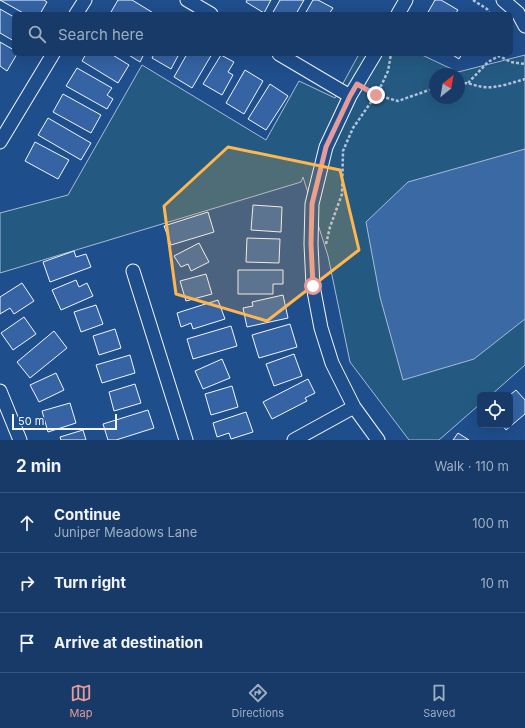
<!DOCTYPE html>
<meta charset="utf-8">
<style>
:root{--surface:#173a69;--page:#20416f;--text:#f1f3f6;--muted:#9eadc0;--line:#36547d;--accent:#e69b98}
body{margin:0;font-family:Inter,sans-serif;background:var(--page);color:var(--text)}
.controls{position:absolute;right:12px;bottom:12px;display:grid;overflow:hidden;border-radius:6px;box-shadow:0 4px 16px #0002}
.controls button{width:36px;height:36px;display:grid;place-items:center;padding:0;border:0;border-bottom:1px solid var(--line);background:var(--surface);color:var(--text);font:20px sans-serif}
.compass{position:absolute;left:429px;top:68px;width:36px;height:36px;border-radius:50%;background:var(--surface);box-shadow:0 4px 16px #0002;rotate:31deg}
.scale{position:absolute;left:12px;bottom:10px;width:105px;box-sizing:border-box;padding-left:4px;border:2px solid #f2f6ff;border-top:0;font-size:11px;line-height:14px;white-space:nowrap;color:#f2f6ff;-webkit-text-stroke:3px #1f4e8c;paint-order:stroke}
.stop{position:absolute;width:12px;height:12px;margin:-9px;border:3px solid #e69b98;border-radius:50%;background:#fff}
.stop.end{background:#e69b98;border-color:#fff;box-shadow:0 1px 4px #0008}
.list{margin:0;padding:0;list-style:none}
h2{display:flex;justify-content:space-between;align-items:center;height:52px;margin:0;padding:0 16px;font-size:17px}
h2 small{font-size:13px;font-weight:400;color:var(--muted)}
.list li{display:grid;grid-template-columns:26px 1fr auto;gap:12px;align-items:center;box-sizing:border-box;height:60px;padding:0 16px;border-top:1px solid var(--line)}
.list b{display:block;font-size:15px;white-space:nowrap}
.list p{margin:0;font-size:13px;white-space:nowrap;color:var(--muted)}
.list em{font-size:13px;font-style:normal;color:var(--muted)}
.icon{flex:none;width:22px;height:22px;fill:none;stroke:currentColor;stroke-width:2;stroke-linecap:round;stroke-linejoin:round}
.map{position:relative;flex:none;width:525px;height:440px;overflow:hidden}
.search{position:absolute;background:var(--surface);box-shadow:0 4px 16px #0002;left:12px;right:12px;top:12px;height:44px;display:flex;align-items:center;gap:10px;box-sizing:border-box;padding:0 14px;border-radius:6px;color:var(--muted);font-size:15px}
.sheet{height:232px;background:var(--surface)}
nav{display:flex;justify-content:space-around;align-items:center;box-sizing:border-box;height:56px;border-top:1px solid var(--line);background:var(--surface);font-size:11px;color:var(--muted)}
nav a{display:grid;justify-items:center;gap:2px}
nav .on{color:var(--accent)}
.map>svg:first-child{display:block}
.green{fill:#245a82;stroke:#a8bbd7;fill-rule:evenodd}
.water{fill:#3b69a3;stroke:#a8bbd7}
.building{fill:#3563a3;stroke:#f2f6ff}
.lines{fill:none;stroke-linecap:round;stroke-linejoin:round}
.minor-casing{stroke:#f2f6ff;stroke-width:15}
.path{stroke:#b3c4dc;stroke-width:2.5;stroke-dasharray:3 2;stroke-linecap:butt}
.minor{stroke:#1f4e8c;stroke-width:13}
.route{stroke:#e69b98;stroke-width:5}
.marked{fill:#ffb74d;fill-opacity:0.2;stroke:#ffb74d;stroke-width:3;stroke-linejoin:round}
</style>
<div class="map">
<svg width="525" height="440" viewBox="0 0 525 440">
<rect width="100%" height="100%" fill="#1f4e8c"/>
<path class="green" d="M359,54H420L458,72L525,55V365L491,395H480V404L439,440H409L350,362L328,256L303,177L301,182L0,273V213L68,195L142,65L266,140L299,81L335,98ZM435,74H459V98H435Z"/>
<path class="water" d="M525,149V319L474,359L403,380L380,297L366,222L408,182Z"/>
<path class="building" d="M0,0H44L47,2L40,14H25Z
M118,0H132L155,14H115L111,12Z
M247,0H271L264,13L246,2Z
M280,0H304L296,14H272Z
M313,0H318L333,8L329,14H305Z
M435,0H441L458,10L455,14H427Z
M0,9L14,17V41L0,33Z
M0,42L14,50V54H17L7,71L0,66Z
M86,54H111L129,65L118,83L82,61Z
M127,54H144L140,62Z
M154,54H179L171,69L152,58Z
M187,54H212L192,88L174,77Z
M451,54H462L459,59Z
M221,55L234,62L228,72L233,75L222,95L203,84Z
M77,68L112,88L107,95L113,99L107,109L66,86Z
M245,70L263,81L244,114L226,103Z
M270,84L288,96L266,130L248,119Z
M63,94L101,115L91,133L53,112Z
M48,118L91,143L81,160L38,135Z
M35,142L69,160L58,179L25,161Z
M253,205L282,207L281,232L251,230Z
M208,212L214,232L171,245L164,226Z
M247,238L280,239L279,263L246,262Z
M199,243L209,262L191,271L188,264L181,267L174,256Z
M74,251L76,257L86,254L91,267L50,282L43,262Z
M238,270H283V284H273V294H238Z
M206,274L212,294L186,301L180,281Z
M76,280L79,287L87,283L93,296L61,310L52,290Z
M22,283L34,301L14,314L10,308L0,314V297Z
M283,295L288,318L247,327L243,308L253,306L252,302Z
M218,300L225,319L193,329L191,323L181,327L177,313Z
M96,305L103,324L81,332L74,312Z
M24,317L36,334L13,350L1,333Z
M290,324L297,347L259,358L252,335Z
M231,326L237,346L193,359L187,339Z
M115,329L121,348L99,355L93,336Z
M54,331L67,348L30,378L17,362Z
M294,354L302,376L274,386L266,364Z
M130,355L135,373L102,383L96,365Z
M222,359L230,378L203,389L195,371Z
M56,373L64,390L39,402L30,385Z
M308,379L315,393L305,398L307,401L272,419L263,402Z
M135,384L141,403L114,411L109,392Z
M232,386L238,407L211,415L205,394Z
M516,390L525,400V414L506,430L502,425H510V395Z
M70,403L76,423L48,432L42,411Z
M148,410L154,428L116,440H108L103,424Z
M246,412L253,432L231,439L229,433L217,437L213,423Z
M83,430L86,440H61L60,437Z
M458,433L469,440H453Z"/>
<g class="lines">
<g class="minor-casing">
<path id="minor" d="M187,0L211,14
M503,0L518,13L525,26
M76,14L85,0
M398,14L406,0
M279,54L350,96
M375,54L350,96L326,147L312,204L311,244L313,286L321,328L332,363L354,407L378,440
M0,142L53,54
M133,271L186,440
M0,391L20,440
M294,440L354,407"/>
</g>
<path class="path" d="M473,0L487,9L490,14
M459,83C469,82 474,86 484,87C494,89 515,82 525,79
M468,83L488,62L499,56L511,62L525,64
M368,90L376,95L398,101L435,88
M326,244L330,227L342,194L343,151L353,128L376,95L382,84L388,71L391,54"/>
<use href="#minor" class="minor"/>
</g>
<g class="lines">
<path class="route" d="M313,286L311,244L312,204L326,147L350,96L357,84L376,95"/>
</g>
<path class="marked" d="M228,147L340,170L359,250L267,321L176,294L164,206Z"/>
</svg>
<div class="controls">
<button><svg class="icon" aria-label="locate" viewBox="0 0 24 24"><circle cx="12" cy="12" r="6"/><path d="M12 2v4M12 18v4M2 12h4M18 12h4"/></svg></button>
</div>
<svg class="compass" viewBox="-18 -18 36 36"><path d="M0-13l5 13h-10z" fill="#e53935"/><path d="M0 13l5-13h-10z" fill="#9eadc0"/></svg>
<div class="scale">50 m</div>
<div class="stop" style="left:313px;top:286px"></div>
<div class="stop end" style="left:376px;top:95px"></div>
<div class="search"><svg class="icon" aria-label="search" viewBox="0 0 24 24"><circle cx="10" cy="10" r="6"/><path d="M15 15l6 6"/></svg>Search here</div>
</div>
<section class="sheet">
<h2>2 min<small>Walk · 110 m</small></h2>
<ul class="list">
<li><svg class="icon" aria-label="ahead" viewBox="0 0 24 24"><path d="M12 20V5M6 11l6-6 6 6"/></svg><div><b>Continue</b><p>Juniper Meadows Lane</p></div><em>100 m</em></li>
<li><svg class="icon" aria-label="right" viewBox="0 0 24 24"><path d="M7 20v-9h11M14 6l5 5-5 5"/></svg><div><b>Turn right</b></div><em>10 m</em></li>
<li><svg class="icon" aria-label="arrive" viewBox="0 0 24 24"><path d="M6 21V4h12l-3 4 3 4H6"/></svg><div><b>Arrive at destination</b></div></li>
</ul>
</section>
<nav>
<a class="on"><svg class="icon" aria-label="map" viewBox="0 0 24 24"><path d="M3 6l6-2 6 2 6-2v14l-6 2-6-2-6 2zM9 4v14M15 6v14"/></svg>Map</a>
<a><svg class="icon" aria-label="directions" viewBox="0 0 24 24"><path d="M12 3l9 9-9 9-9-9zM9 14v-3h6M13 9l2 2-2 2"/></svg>Directions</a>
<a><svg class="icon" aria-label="saved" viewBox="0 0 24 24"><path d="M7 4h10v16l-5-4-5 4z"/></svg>Saved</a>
</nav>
